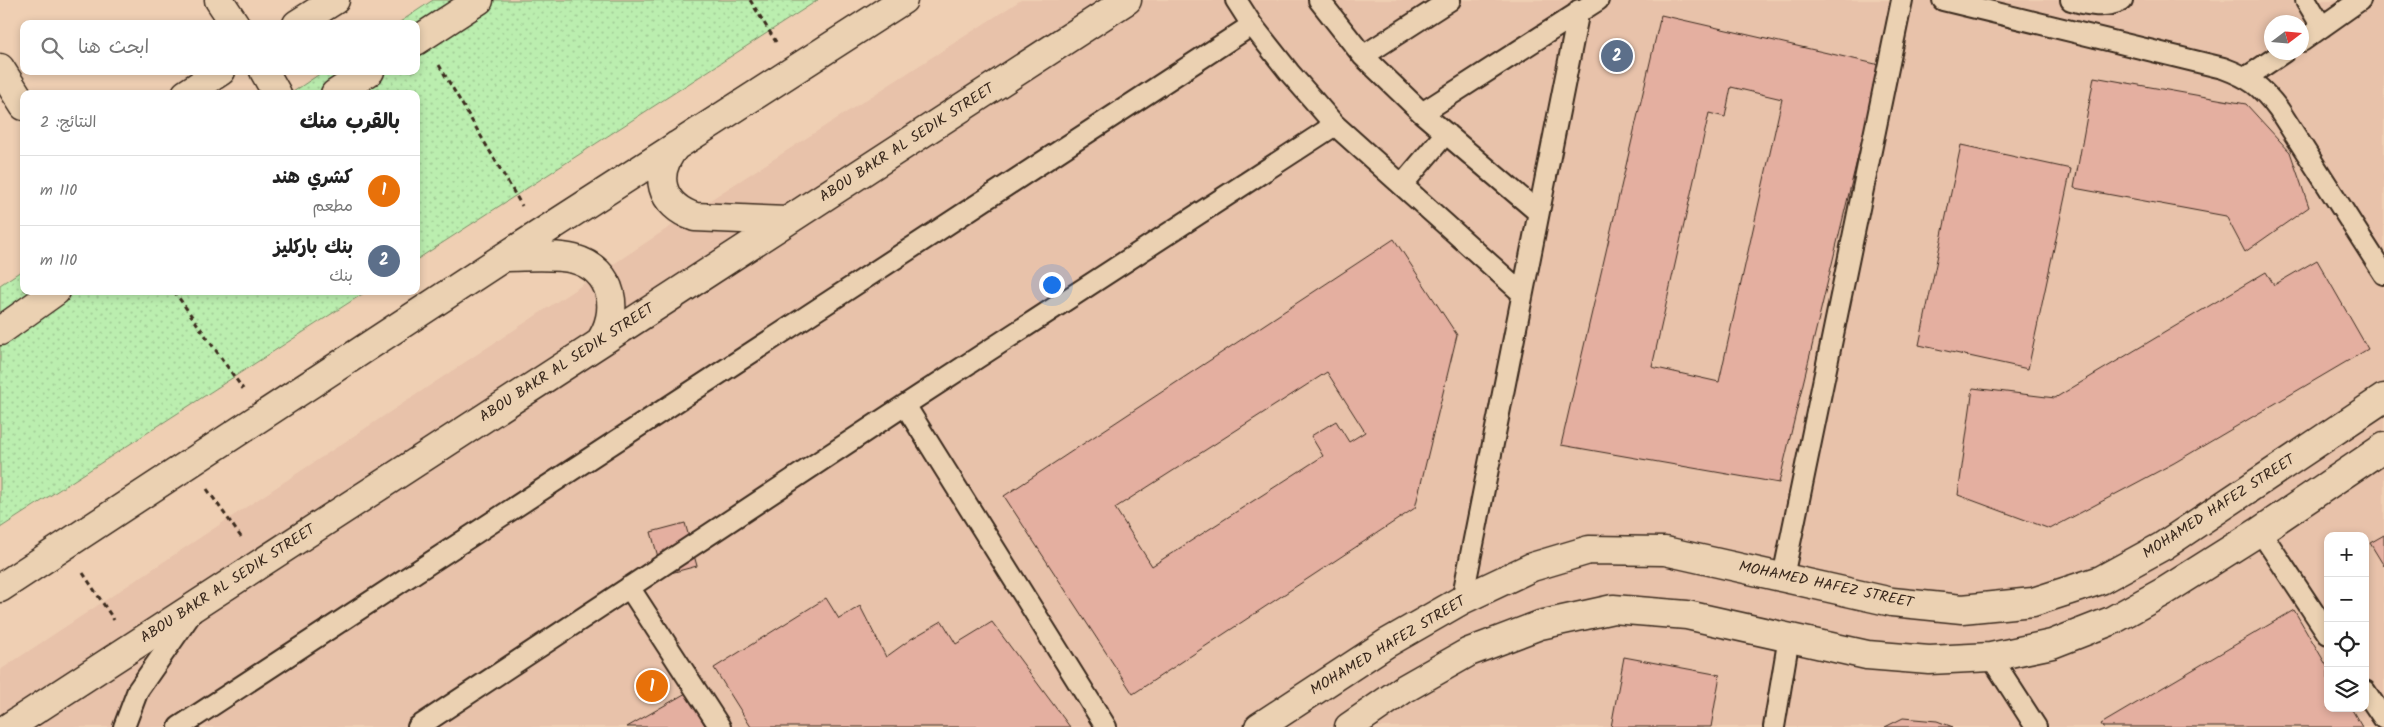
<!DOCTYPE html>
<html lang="ar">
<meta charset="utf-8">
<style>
:root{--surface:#fff;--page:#f2f2f2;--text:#222;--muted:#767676;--line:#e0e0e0;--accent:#d1495b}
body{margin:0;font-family:Kalam,"Playpen Sans Arabic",sans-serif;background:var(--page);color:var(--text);direction:rtl}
.controls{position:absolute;right:15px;bottom:15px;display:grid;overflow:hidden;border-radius:10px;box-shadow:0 2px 8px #0003}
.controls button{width:45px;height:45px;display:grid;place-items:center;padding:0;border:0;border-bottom:1px solid var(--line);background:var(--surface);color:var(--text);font:25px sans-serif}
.compass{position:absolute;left:2264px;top:15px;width:45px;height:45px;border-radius:50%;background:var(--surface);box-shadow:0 2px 8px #0003;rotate:74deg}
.you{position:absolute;left:1051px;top:284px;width:18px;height:18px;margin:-12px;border:4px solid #fff;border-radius:50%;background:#1a73e8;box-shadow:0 0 0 8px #1a73e833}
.badge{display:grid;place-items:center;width:32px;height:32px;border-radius:50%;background:var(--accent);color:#fff;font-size:16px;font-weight:700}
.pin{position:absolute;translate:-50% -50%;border:2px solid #fff;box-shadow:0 1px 5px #0006}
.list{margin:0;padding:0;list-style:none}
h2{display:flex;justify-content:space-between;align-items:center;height:65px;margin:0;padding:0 20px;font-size:21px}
h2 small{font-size:16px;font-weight:400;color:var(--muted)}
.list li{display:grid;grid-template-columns:32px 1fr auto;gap:15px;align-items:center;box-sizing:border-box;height:70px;padding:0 20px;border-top:1px solid var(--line)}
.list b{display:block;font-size:19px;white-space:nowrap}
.list p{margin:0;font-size:16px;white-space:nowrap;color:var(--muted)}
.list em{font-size:16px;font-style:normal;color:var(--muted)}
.icon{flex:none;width:28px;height:28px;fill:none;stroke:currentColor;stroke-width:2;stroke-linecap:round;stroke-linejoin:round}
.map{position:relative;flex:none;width:2384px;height:727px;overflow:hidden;direction:ltr}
.search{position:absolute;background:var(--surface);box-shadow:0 2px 8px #0003;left:20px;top:20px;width:400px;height:55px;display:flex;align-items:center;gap:12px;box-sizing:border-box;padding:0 18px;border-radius:10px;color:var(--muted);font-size:19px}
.panel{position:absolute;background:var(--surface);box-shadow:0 2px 8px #0003;left:20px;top:90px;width:400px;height:205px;border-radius:10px;direction:rtl}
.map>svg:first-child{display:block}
.built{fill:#e8c2aa;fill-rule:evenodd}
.grass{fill:url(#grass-dots);stroke:#7b8c66}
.building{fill:#e4afa0;stroke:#3b2a1e;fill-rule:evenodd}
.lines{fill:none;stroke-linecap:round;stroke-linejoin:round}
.service-casing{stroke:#3b2a1e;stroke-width:24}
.minor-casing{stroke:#3b2a1e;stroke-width:31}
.tertiary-casing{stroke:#3b2a1e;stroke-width:31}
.secondary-casing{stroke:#3b2a1e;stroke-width:31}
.path{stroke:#3b2a1e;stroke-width:3;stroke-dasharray:5 4;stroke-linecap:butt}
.service{stroke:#ebd1b2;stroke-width:20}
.minor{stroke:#ebd1b2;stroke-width:28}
.tertiary{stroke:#ebd1b2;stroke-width:28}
.secondary{stroke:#ebd1b2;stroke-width:28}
.labels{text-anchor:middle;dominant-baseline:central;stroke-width:5;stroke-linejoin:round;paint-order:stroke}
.street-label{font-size:15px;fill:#3b2a1e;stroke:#ebd1b2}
</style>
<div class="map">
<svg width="2384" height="727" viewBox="0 0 2384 727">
<defs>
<pattern id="grass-dots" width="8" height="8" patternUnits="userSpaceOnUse" patternTransform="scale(1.25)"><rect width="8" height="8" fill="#bbeeaf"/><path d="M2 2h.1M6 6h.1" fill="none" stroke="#a2cc96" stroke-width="1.8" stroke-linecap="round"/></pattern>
</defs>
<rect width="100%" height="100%" fill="#efcfb3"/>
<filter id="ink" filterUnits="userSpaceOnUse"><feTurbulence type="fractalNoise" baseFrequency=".02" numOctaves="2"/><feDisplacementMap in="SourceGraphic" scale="10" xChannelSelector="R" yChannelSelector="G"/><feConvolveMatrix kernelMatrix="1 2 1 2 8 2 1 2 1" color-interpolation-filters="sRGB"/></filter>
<g filter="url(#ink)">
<path class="built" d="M1021,0H2384V727H0V670L724,191ZM2272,22H2302V52H2272ZM2328,536H2365V708H2328Z"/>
<path class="grass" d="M433,0H818L416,260V94H290L324,71H416V24H397Z
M24,269V291H367L0,528V285Z"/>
<path class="building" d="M1661,15L1880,65L1779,483L1561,445ZM1731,87L1782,99L1719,382L1652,367L1709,113L1725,117Z
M2094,77L2246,104L2290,152L2309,207L2245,252L2226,216L2074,188Z
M1961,145L2071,169L2028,369L1919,345Z
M1394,239L1457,335L1415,508L1133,694L1004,496ZM1327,372L1365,432L1349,442L1336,421L1311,436L1323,456L1152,566L1115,508Z
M2317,260L2368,349L2174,463L2050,529L1958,495L1973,388L2055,398L2266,272L2274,285Z
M685,523L697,566L663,575L651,532Z
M2384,535V566L2370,543Z
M826,598L839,619L860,606L886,657L911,639L942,621L956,644L992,622L1070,727H751L714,668Z
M2294,610L2328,668V708H2351L2362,727H2103L2101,724Z
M1624,657L1720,675L1711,727H1611Z
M686,693L706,727H627Z
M1903,718L1937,721L1953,727H1885Z"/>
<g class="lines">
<g class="service-casing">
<path id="service" d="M1236,0L1252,25L1289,72L1335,125L1522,293
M1319,0L1363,56L1422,113L1538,212
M1943,0L2223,68C2250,78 2261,86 2279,110L2384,274
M2071,0C2088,5 2105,9 2122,0
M2306,0L2322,27
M2302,41L2360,0
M1363,56L1450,0
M2247,77L2284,52
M1422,113L1598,0
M1402,185L1446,133
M905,405L1106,727
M2260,531L2328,634
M1783,577L1902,0
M629,587L720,727
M1462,600L1579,10
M1991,657L2036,727
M2365,691L2384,719
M124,727L138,690L193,611
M179,727L1252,25
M418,727L905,405L1335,125
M1774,727L1789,637"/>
</g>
<g class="minor-casing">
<path id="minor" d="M219,0L235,24
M297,24L335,0
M416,41L479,0
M0,68L24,106
M264,71L277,94
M186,94L221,71
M335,94L370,71
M0,331L56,291"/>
</g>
<g class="tertiary-casing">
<path id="tertiary" d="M1259,727L1387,643L1462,600L1532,567L1589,550L1665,551L1892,602L1962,609L2033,602L2101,580L2163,546L2384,398
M1349,727L1404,689L1469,652L1540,625L1613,609L1687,615L1867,655L1929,660L1991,657L2052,644L2111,621L2165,591L2260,531L2384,447"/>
</g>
<g class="secondary-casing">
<path id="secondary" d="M676,146C652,174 660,205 695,217L787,221
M504,257C525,257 555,254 574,259C614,270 621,312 599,343
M0,588L504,257L903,0
M9,727L1127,0"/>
</g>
<path class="path" d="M750,0L776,42
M439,65L522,206
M174,291L243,389
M207,489L241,537
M83,573L114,620"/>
<use href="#service" class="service"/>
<use href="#minor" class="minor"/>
<use href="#tertiary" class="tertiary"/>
<use href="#secondary" class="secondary"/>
</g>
</g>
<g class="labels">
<g class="street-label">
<text transform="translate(907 143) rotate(-33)">ABOU BAKR AL SEDIK STREET</text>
<text transform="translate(567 363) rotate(-33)">ABOU BAKR AL SEDIK STREET</text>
<text transform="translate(2219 507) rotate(-33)">MOHAMED HAFEZ STREET</text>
<text transform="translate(228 584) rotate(-33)">ABOU BAKR AL SEDIK STREET</text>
<text transform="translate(1826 585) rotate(12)">MOHAMED HAFEZ STREET</text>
<text transform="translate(1388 646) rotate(-31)">MOHAMED HAFEZ STREET</text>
</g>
</g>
</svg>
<div class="controls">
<button>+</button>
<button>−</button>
<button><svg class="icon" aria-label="locate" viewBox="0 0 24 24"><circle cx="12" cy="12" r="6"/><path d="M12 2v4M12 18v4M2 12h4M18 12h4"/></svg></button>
<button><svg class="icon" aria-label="layers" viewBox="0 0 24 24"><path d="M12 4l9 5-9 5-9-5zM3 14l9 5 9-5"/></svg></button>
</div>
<svg class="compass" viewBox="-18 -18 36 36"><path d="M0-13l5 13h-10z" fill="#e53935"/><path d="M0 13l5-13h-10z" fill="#767676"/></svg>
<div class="you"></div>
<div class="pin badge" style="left:652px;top:686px;background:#e8710a">1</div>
<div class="pin badge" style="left:1617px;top:56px;background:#5c6f8a">2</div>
<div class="search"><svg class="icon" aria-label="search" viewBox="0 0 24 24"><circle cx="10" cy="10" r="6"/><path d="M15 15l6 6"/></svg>ابحث هنا</div>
<section class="panel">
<h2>بالقرب منك<small>النتائج: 2</small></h2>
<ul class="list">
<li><span class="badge" style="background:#e8710a">1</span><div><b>كشري هند</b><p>مطعم</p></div><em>110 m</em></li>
<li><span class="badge" style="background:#5c6f8a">2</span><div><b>بنك باركليز</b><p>بنك</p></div><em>110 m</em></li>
</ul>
</section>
</div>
